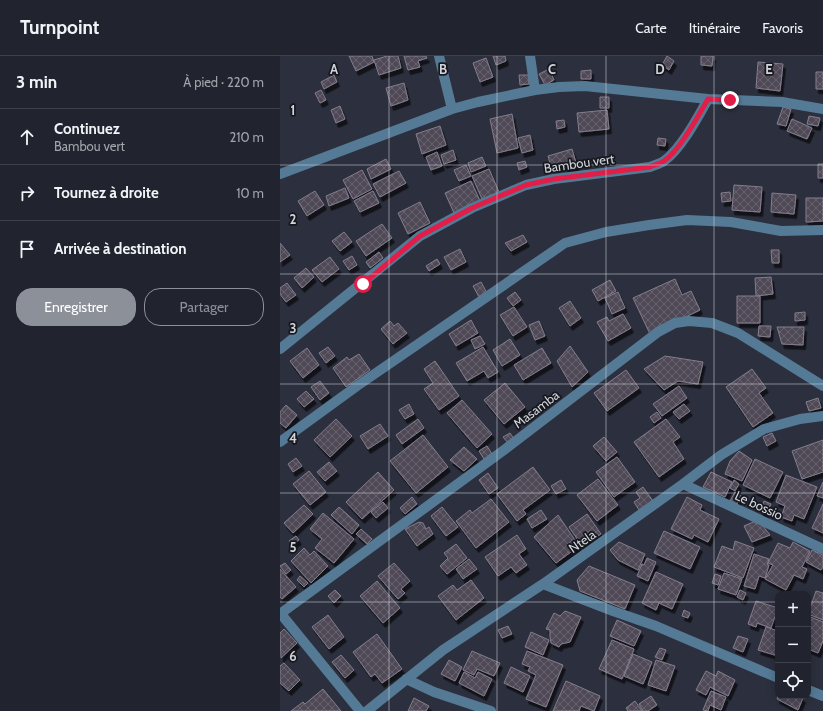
<!DOCTYPE html>
<html lang="fr">
<meta charset="utf-8">
<style>
:root{--surface:#21232e;--page:#2d2f3a;--text:#f1f3f6;--muted:#a2a4aa;--line:#3e404a;--accent:#8c9099}
body{margin:0;font-family:Cabin,sans-serif;background:var(--page);color:var(--text)}
.controls{position:absolute;right:12px;bottom:12px;display:grid;overflow:hidden;border-radius:8px;box-shadow:0 2px 10px #0003}
.controls button{width:36px;height:36px;display:grid;place-items:center;padding:0;border:0;border-bottom:1px solid var(--line);background:var(--surface);color:var(--text);font:20px sans-serif}
.stop{position:absolute;width:12px;height:12px;margin:-9px;border:3px solid #e11d48;border-radius:50%;background:#fff}
.stop.end{background:#e11d48;border-color:#fff;box-shadow:0 1px 4px #0008}
.list{margin:0;padding:0;list-style:none}
h2{display:flex;justify-content:space-between;align-items:center;height:52px;margin:0;padding:0 16px;font-size:17px}
h2 small{font-size:13px;font-weight:400;color:var(--muted)}
.list li{display:grid;grid-template-columns:26px 1fr auto;gap:12px;align-items:center;box-sizing:border-box;height:56px;padding:0 16px;border-top:1px solid var(--line)}
.list b{display:block;font-size:15px;white-space:nowrap}
.list p{margin:0;font-size:13px;white-space:nowrap;color:var(--muted)}
.list em{font-size:13px;font-style:normal;color:var(--muted)}
.actions{display:flex;gap:8px;padding:12px 16px}
.actions a{flex:1;padding:9px 0;border:1px solid var(--accent);border-radius:16px;text-align:center;font-size:14px;color:var(--accent)}
.actions .main{background:var(--accent);color:#fff}
.icon{flex:none;width:22px;height:22px;fill:none;stroke:currentColor;stroke-width:2;stroke-linecap:round;stroke-linejoin:round}
.map{position:relative;flex:none;width:543px;height:655px;overflow:hidden}
header{display:flex;align-items:center;gap:24px;box-sizing:border-box;height:56px;padding:0 20px;background:var(--surface);border-bottom:1px solid var(--line)}
header strong{font-size:19px}
nav{display:flex;gap:22px;margin-inline-start:auto;font-size:14px}
main{display:flex}
aside{flex:1;background:var(--surface)}
.map>svg:first-child{display:block}
.building{fill:url(#building-cross-hatch);stroke:#847d8d;filter:url(#shadow)}
.lines{fill:none;stroke-linecap:round;stroke-linejoin:round}
.minor{stroke:#547a95;stroke-width:10}
.route{stroke:#e11d48;stroke-width:5}
.grid{fill:none;stroke:#d2d4dd;stroke-width:1;stroke-opacity:0.55}
.labels{text-anchor:middle;dominant-baseline:central;stroke-width:3.5;stroke-linejoin:round;paint-order:stroke}
.street-label{font-size:13px;fill:#d2d4dd;stroke:#16181e}
.grid-label{font-size:13px;text-anchor:middle;font-weight:bold;fill:#d2d4dd;stroke:#16181e;stroke-width:3.5;stroke-linejoin:round;paint-order:stroke}
</style>
<header>
<strong>Turnpoint</strong>
<nav><a>Carte</a><a>Itinéraire</a><a>Favoris</a></nav>
</header>
<main>
<aside>
<h2>3 min<small>À pied · 220 m</small></h2>
<ul class="list">
<li><svg class="icon" aria-label="ahead" viewBox="0 0 24 24"><path d="M12 20V5M6 11l6-6 6 6"/></svg><div><b>Continuez</b><p>Bambou vert</p></div><em>210 m</em></li>
<li><svg class="icon" aria-label="right" viewBox="0 0 24 24"><path d="M7 20v-9h11M14 6l5 5-5 5"/></svg><div><b>Tournez à droite</b></div><em>10 m</em></li>
<li><svg class="icon" aria-label="arrive" viewBox="0 0 24 24"><path d="M6 21V4h12l-3 4 3 4H6"/></svg><div><b>Arrivée à destination</b></div></li>
</ul>
<div class="actions"><a class="main">Enregistrer</a><a>Partager</a></div>
</aside>
<div class="map">
<svg width="543" height="655" viewBox="0 0 543 655">
<defs>
<pattern id="building-cross-hatch" width="8" height="8" patternUnits="userSpaceOnUse"><rect width="8" height="8" fill="#4f4857"/><path d="M0 0l8 8M0 8l8-8" fill="none" stroke="#67626f"/></pattern>
<filter id="shadow"><feDropShadow dx="2.5" dy="4.5" stdDeviation="0" flood-color="#0009"/></filter>
</defs>
<rect width="100%" height="100%" fill="#2c2f3d"/>
<path class="building" d="M69,0H92L94,6L76,15Z
M107,0H118L121,12L99,19L94,4Z
M124,0H146L147,2L138,5L140,11L128,14Z
M213,0H225L226,5L216,9Z
M387,0L394,5L389,14L382,9Z
M421,0H433L432,10L421,9Z
M206,2L213,21L200,26L193,7Z
M478,6L503,8L500,35L476,32Z
M269,13L274,24L265,29L259,18Z
M311,14V23H301V15Z
M536,16H543V33H536Z
M54,19L57,26L44,33L41,26Z
M239,19H248L249,28L240,29Z
M124,27L128,44L111,50L106,32Z
M41,34L46,44L40,47L35,37Z
M320,41H329V52H320Z
M60,50L65,63L56,67L51,54Z
M503,51L511,53L506,70L497,68Z
M327,54L329,73L299,76L297,57Z
M232,58L238,92L217,97L210,63Z
M529,60L540,62L538,70L527,68Z
M512,63L532,72L527,83L507,75Z
M284,64L285,71L277,73L276,65Z
M160,70L166,89L142,98L136,78Z
M250,79L253,94L242,97L238,82Z
M378,82L386,83L385,90L377,89Z
M292,93L297,110L286,114L284,107L271,111L268,100Z
M173,94L176,104L164,108L161,99Z
M157,96L162,110L151,114L146,101Z
M202,101L206,110L191,116L188,107Z
M106,103L111,113L91,123L87,113Z
M245,105L247,111L239,114L237,107Z
M538,108H543V122H538Z
M186,109L191,120L179,125L174,114Z
M209,113L219,136L202,143L192,120Z
M82,114L92,133L73,143L63,124Z
M119,115L126,127L100,141L93,128Z
M191,125L200,145L174,157L165,137Z
M454,129L482,131L480,156L452,154Z
M65,132L69,142L49,150L46,140Z
M35,135L44,149L27,160L18,145Z
M93,135L99,147L80,156L74,145Z
M450,136L451,145L442,146L441,137Z
M492,137L516,139L514,158L491,156Z
M526,142H543V165L526,166Z
M140,146L150,167L128,178L118,157Z
M102,168L112,182L86,200L76,185Z
M64,176L72,186L60,195L52,185Z
M243,179L247,186L231,195L225,187Z
M0,187L10,199L0,206Z
M180,193L186,206L171,214L164,201Z
M491,194H499V207H492Z
M99,196L103,202L90,212L86,206Z
M72,200L77,209L69,214L63,205Z
M50,201L59,213L42,226L32,214Z
M157,203L160,208L149,215L146,210Z
M26,212L34,221L22,232L14,222Z
M491,221L493,238L476,240L475,222Z
M395,223L402,239L411,235L420,254L370,278L353,242Z
M330,224L336,235L318,245L312,234Z
M201,226L207,237L199,241L193,230Z
M7,227L16,239L6,246L0,238V232Z
M235,236L241,244L233,250L227,242Z
M338,236L345,252L332,258L325,242Z
M457,240H480V267H457Z
M290,245L301,262L290,270L279,252Z
M234,251L247,271L233,280L220,259Z
M525,256V264L515,265V257Z
M343,258L351,272L328,285L317,266L327,261L329,265Z
M191,264L198,277L176,290L169,278Z
M110,265L114,270L118,267L127,277L113,288L101,273Z
M259,265L265,280L255,284L249,269Z
M479,270H491L490,281L478,280Z
M497,271H524L523,289L502,288Z
M200,280L205,288L195,293L191,284Z
M230,283L240,299L222,310L213,294Z
M290,290L308,316L292,331L277,305Z
M48,291L55,300L46,307L39,297Z
M203,291L218,316L208,322L204,315L187,325L176,307Z
M27,292L39,309L23,322L10,305Z
M262,292L271,307L243,324L234,309Z
M79,298L90,314L66,331L53,312L67,301L69,304Z
M385,300L423,306L418,328L398,325L384,334L364,313Z
M155,305L179,340L159,354L144,333L153,327L144,313Z
M472,313L486,332L479,337L493,357L473,371L446,331Z
M346,314L359,332L327,355L314,337Z
M40,325L49,337L40,344L31,331Z
M225,327L245,351L224,368L204,344Z
M399,330L407,342L382,360L373,348Z
M26,335L34,343L24,351L17,343Z
M538,342L541,352L529,355L526,346Z
M182,344L212,378L197,392L167,357Z
M129,348L134,358L125,363L119,354Z
M404,348L410,355L399,363L393,356Z
M6,349L17,359L6,372L0,367V356Z
M377,356L381,362L374,367L370,361Z
M56,363L72,380L50,401L34,384Z
M138,363L144,372L122,388L116,379Z
M386,363L400,381L393,386L404,403L379,421L354,386Z
M100,368L108,380L88,393L80,380Z
M230,377L234,383L228,387L223,381Z
M492,377L496,385L487,390L483,381Z
M143,379L168,411L136,437L110,405Z
M324,381L337,396L326,405L313,390Z
M543,384V416L522,423L512,395Z
M207,390L212,398L204,403L199,395Z
M184,391L197,403L184,415L170,404Z
M459,395L472,404L462,425L445,418L450,405Z
M337,401L355,426L334,441L316,416Z
M16,402L22,410L13,416L8,408Z
M475,403L503,416L490,442L463,429Z
M49,406L57,415L45,425L37,416Z
M253,411L270,434L243,454L246,458L237,465L217,438Z
M29,415L46,436L30,449L13,428Z
M98,416L114,434L82,463L66,446Z
M431,416L452,426L445,441L423,431Z
M208,417L218,432L209,438L199,424Z
M506,419L537,431L524,463L514,459L512,465L501,461L505,450L496,446Z
M318,423L338,449L317,465L297,439Z
M281,424L286,433L276,438L271,430Z
M454,424L459,428L455,435L450,432Z
M543,426V442L537,440Z
M363,431L373,445L359,454L354,446L360,442L356,436Z
M455,436L461,440L457,448L450,445Z
M132,441L137,448L125,458L120,452Z
M407,441L422,449L420,454L439,463L428,486L414,479L412,483L391,473Z
M211,443L229,466L196,492L176,465L190,454L192,457Z
M484,445L491,448L486,458L480,455Z
M103,446L108,452L96,462L91,456Z
M543,448V477L532,472Z
M24,449L33,458L13,477L4,467Z
M59,451L79,469L72,478L51,459Z
M162,451L178,471L166,480L151,460Z
M261,454L267,463L252,472L247,463Z
M43,457L74,483L54,507L35,492L42,483L30,473Z
M307,458L321,478L302,490L289,471Z
M278,459L299,490L276,507L254,481Z
M478,464L490,479L472,486L464,470Z
M139,466L143,467L146,473L149,471L153,478L137,490L125,473Z
M81,473L92,483L87,488L76,478Z
M384,475L420,491L410,513L374,497Z
M237,479L246,493L239,498L247,509L236,517L231,511L218,520L205,501Z
M16,480L19,484L12,489L9,485Z
M455,485L474,492L463,522L434,511L442,490L453,494Z
M339,486L365,498L358,514L338,504L330,494Z
M513,486L530,495L522,511L527,513L523,523L514,519L506,534L485,523L493,509L488,507L498,487L510,492Z
M176,488L187,502L167,518L160,510L168,502L164,497Z
M24,492L30,499L34,495L48,510L31,527L11,505Z
M532,494L543,499V511L541,514L526,506Z
M474,498L489,503L487,509H489L485,522L479,520L475,533L464,530Z
M367,502L376,506L368,525L357,520L362,508L364,509Z
M189,503L197,513L183,523L176,513Z
M5,507L11,514L6,518L0,510Z
M114,507L130,525L121,533L125,537L118,543L98,520Z
M309,510L355,529L345,553L300,535L297,524Z
M0,513L16,531L2,543L0,541Z
M376,516L403,528L392,553L379,547L376,554L362,547Z
M444,517L462,523L456,539L438,533Z
M435,518L441,520L438,529L432,527Z
M20,520L28,527L24,531L17,524Z
M191,524L204,542L176,564L158,540L173,529L177,534Z
M97,525L120,552L103,567L80,540Z
M55,534L61,540L54,547L48,540Z
M460,534L466,537L463,544L457,541Z
M536,535L543,537V564L528,558Z
M476,545L498,552L491,572L477,567L476,571L468,568Z
M404,554L410,557L408,562L402,560Z
M285,555L301,561L290,586L281,588L279,591L271,587L270,581V574L266,573L274,557L280,560Z
M48,559L64,581L49,593L32,571Z
M528,560L543,566V585L538,597L528,593Z
M337,564L361,575L354,590L330,580Z
M228,570L232,578L222,582L218,574Z
M486,571L498,575V600L478,594Z
M4,573L17,587L1,602L0,577Z
M251,576L269,584L263,599L245,591Z
M97,578L122,613L102,627L95,618L91,621L73,596Z
M458,580L468,583L463,596L453,592Z
M332,584L354,593L342,623L319,613Z
M380,592L386,594L382,604L375,601Z
M192,595L220,607L214,620L197,613L194,619L183,614Z
M247,595L283,609L266,651L246,643L256,619L248,615L250,611L242,608Z
M353,598L372,606L363,628L344,620Z
M61,599L74,614L65,622L52,606Z
M169,604L182,611L175,625L161,618Z
M376,604L395,610L386,635L368,629Z
M4,607L20,624L9,635L0,627V610Z
M231,611L250,620L243,636L224,627Z
M426,615L436,620L438,615L455,624L448,640L430,631L426,639L416,634Z
M184,616L195,622L198,616L212,623L204,640L179,627Z
M286,625L320,640L314,655L301,650L299,655H273Z
M43,633L61,655H11L23,646L25,648Z
M431,635L446,641L441,654L430,649L428,655L423,654Z
M371,640L377,649L368,655H363L359,648Z
M498,640H519L523,642L518,654L497,643Z
M134,642L149,650L146,655H128Z
M355,645L362,655H348L346,652Z"/>
<g class="lines">
<path class="minor" d="M159,0L172,53
M250,0L255,34
M0,118L172,53L198,46L255,34L279,31L305,30L428,43L502,46L543,53
M0,293L140,180L192,152L246,129L274,123L370,111C374,109 380,108 384,105C401,93 418,61 428,43
M0,386L77,330L285,187L326,176L369,169L407,164L451,166L501,175L543,174
M403,428L543,493
M263,528L333,555L376,570L498,622
M0,558L224,394L378,276L395,267L409,265L432,267L458,277L543,330
M1,558L80,655
M126,623L154,636L211,655
M528,634L543,640
M87,655L163,594L263,528L403,428L441,399L484,373L520,363L543,360"/>
</g>
<g class="lines">
<path class="route" d="M83,228L140,180L192,152L246,129L274,123L370,111C374,109 380,108 384,105C400,94 418,60 428,43L450,44"/>
</g>
<path class="grid" d="M109,0V655M217,0V655M326,0V655M434,0V655M0,109H543M0,218H543M0,328H543M0,437H543M0,546H498M528,546H543"/>
<g class="labels">
<g class="street-label">
<text transform="translate(299 107) rotate(-8)">Bambou vert</text>
<text transform="translate(256 353) rotate(-37)">Masamba</text>
<text transform="translate(479 449) rotate(25)">Le bossio</text>
<text transform="translate(302 485) rotate(-35)">Ntela</text>
</g>
</g>
<g class="grid-label">
<text x="54" y="18">A</text>
<text x="163" y="18">B</text>
<text x="272" y="18">C</text>
<text x="380" y="18">D</text>
<text x="489" y="18">E</text>
<text x="13" y="59">1</text>
<text x="13" y="168">2</text>
<text x="13" y="277">3</text>
<text x="13" y="387">4</text>
<text x="13" y="496">5</text>
<text x="13" y="605">6</text>
</g>
</svg>
<div class="controls">
<button>+</button>
<button>−</button>
<button><svg class="icon" aria-label="locate" viewBox="0 0 24 24"><circle cx="12" cy="12" r="6"/><path d="M12 2v4M12 18v4M2 12h4M18 12h4"/></svg></button>
</div>
<div class="stop" style="left:83px;top:228px"></div>
<div class="stop end" style="left:450px;top:44px"></div>
</div>
</main>
